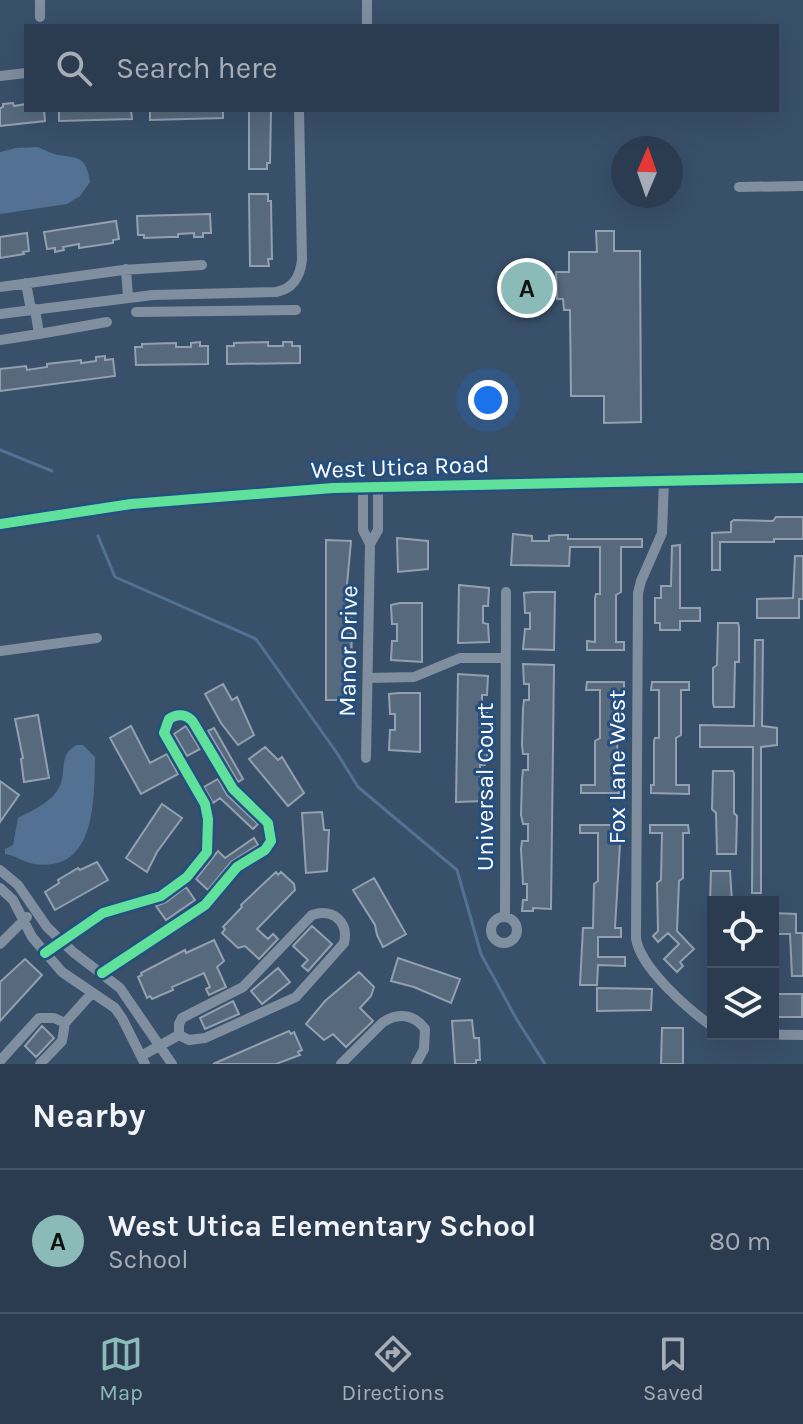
<!DOCTYPE html>
<style>
:root{--surface:#2b3c50;--page:#334357;--text:#f1f3f6;--muted:#a6adb7;--line:#475667;--accent:#8bbbb9}
body{margin:0;font-family:Karla,sans-serif;background:var(--page);color:var(--text)}
.controls{position:absolute;right:24px;bottom:24px;display:grid;overflow:hidden;border-radius:0px;box-shadow:0 8px 32px #0002}
.controls button{width:72px;height:72px;display:grid;place-items:center;padding:0;border:0;border-bottom:2px solid var(--line);background:var(--surface);color:var(--text);font:40px sans-serif}
.compass{position:absolute;left:611px;top:136px;width:72px;height:72px;border-radius:50%;background:var(--surface);box-shadow:0 8px 32px #0002;rotate:2deg}
.you{position:absolute;left:488px;top:400px;width:28px;height:28px;margin:-20px;border:6px solid #fff;border-radius:50%;background:#1a73e8;box-shadow:0 0 0 12px #1a73e833}
.badge{display:grid;place-items:center;width:52px;height:52px;border-radius:50%;background:var(--accent);color:#111;font-size:26px;font-weight:700}
.pin{position:absolute;translate:-50% -50%;border:4px solid #fff;box-shadow:0 2px 8px #0006}
.list{margin:0;padding:0;list-style:none}
h2{display:flex;justify-content:space-between;align-items:center;height:104px;margin:0;padding:0 32px;font-size:34px}
h2 small{font-size:26px;font-weight:400;color:var(--muted)}
.list li{display:grid;grid-template-columns:52px 1fr auto;gap:24px;align-items:center;box-sizing:border-box;height:144px;padding:0 32px;border-top:2px solid var(--line)}
.list b{display:block;font-size:30px;white-space:nowrap}
.list p{margin:0;font-size:26px;white-space:nowrap;color:var(--muted)}
.list em{font-size:26px;font-style:normal;color:var(--muted)}
.icon{flex:none;width:44px;height:44px;fill:none;stroke:currentColor;stroke-width:2;stroke-linecap:round;stroke-linejoin:round}
.map{position:relative;flex:none;width:803px;height:1064px;overflow:hidden}
.search{position:absolute;background:var(--surface);box-shadow:0 8px 32px #0002;left:24px;right:24px;top:24px;height:88px;display:flex;align-items:center;gap:20px;box-sizing:border-box;padding:0 28px;border-radius:0px;color:var(--muted);font-size:30px}
.sheet{height:248px;background:var(--surface)}
nav{display:flex;justify-content:space-around;align-items:center;box-sizing:border-box;height:112px;border-top:2px solid var(--line);background:var(--surface);font-size:22px;color:var(--muted)}
nav a{display:grid;justify-items:center;gap:4px}
nav .on{color:var(--accent)}
.map>svg:first-child{display:block}
.water{fill:#537193}
.lines{fill:none;stroke-linecap:round;stroke-linejoin:round}
.stream{stroke:#537193;stroke-width:3}
.building{fill:#56697d;stroke:#92a0af;stroke-width:2}
.minor{stroke:#7f8fa0;stroke-width:10}
.cycleway-casing{stroke:#244f7f;stroke-width:15}
.cycleway{stroke:#60e19b;stroke-width:10}
.labels{text-anchor:middle;dominant-baseline:central;stroke-width:6;stroke-linejoin:round;paint-order:stroke}
.street-label{font-size:24px;fill:#fff;stroke:#244f7f}
</style>
<div class="map">
<svg width="803" height="1064" viewBox="0 0 803 1064">
<rect width="100%" height="100%" fill="#39506a"/>
<path class="water" d="M38,147C45,150 52,154 58,155C80,158 86,157 90,182L80,196L67,204L0,214V152L16,148Z
M77,745H83L95,757C94,798 97,873 34,864C23,862 15,855 5,854V849L13,845L18,818C31,811 48,804 57,791C69,774 56,755 77,745Z"/>
<g class="lines">
<path class="stream" d="M0,450L52,471
M98,536L115,577L256,639L337,753L358,787L457,870L481,954L517,1020L545,1064"/>
</g>
<path class="building" d="M13,103L14,106L26,104V110H44L45,121L0,126V108L3,107V104Z
M59,110H131L132,119L59,121Z
M150,110H223V118L150,120Z
M249,110H271L270,163H267V169H249Z
M249,194H268V201H271L272,259H268L269,266H250Z
M210,214L211,233H203V237H194V233L178,234V237H170L144,238V235H138L137,216Z
M116,221L119,239L113,240V243L79,248V244L63,247L64,250L55,252V248L47,249L44,232Z
M596,231H614V251H640L641,422L604,423V396H571L570,310H564L563,299H557L556,272H569V252H597Z
M27,233L29,251L23,252L24,254L0,258V237Z
M200,342V346H208V364L136,365L135,347H142V344L176,343V347H191V343Z
M268,342V346H283V342H292V346H300V363L227,364V346H234V343Z
M105,356V360L113,359L115,376L0,391V369L26,366L27,370L47,367V364L81,360V363L96,361V357Z
M776,517H803V539H774V542H720V570H712V533L731,532V522L734,520L773,521Z
M513,534L532,536V541H549V536L557,535H568V539H642V547H621V592L616,595V642H624V650H587V641L595,642V598L596,594H600V547H570L569,566L511,565Z
M397,538L428,541V569L398,572Z
M326,540L351,541L347,585H351L352,700H326Z
M680,545V608H700V621H680V630H660V623H655V598H661V586H671L672,546Z
M795,556H803V599H799V618H757V599L793,598Z
M459,585L489,588L488,606H483V623L488,624L489,642L458,643Z
M533,592H555L554,650L523,649L525,629H530V613H525L524,593Z
M400,603H422V662L391,660L392,641H397V624H392L391,605Z
M718,623H738L739,627V662H735L734,707H714L713,703V668L717,665Z
M755,640H763L762,726L777,728V745L761,747V893H752L753,747H700V725L754,726Z
M523,664L554,665L551,909L533,908V911H522L523,900H527V884H523L521,849L522,841H528V824H523L521,815L522,779L523,770H528V754H523L522,745L523,709L524,700H529V684H524Z
M458,674L488,676L487,695H482V712H487L488,720L487,756L485,765H480V782H485L486,801L456,802Z
M587,682H624V690H622V735L617,738L619,793H581V785H595V741L600,738V690H586Z
M652,682H689V690H681V735L676,738V785H689V794L651,793V785H654V741L655,738H659V690H651Z
M223,684L232,700L237,697L254,735L238,745L221,723L205,694Z
M399,693H420V752L389,750L390,730H395V714H390L389,694Z
M38,715L49,778L24,782L21,759L23,758L15,719Z
M131,726L150,763L167,754L178,774L141,794L110,738Z
M186,726L200,749L187,756L174,734Z
M214,728L243,779L238,782L208,731Z
M265,747L278,760L282,757L304,793L288,806L249,759Z
M713,771H733L734,774V813L737,816L736,854H717L716,813L712,809Z
M218,779L227,795L258,824L253,829L220,798L213,803L204,787Z
M0,781L19,795L0,822Z
M162,804L182,818L157,852L147,872L126,858Z
M322,812L324,830H329L327,871L306,873L302,813Z
M580,825H618L620,843L615,928H621V937H598V957H625V966L598,965L597,985H580L583,928H593L594,884L598,881V833H580Z
M650,825H688L689,833H683V878L679,881L677,931L694,949L680,962L683,966L677,972L664,959L679,944L668,933L658,942L653,936L658,931L657,883L661,880L662,833H650Z
M254,838L258,845L231,862L208,890L196,879L218,851L225,858Z
M97,862L108,880L55,910L45,892L59,883L58,880L78,868L80,870Z
M711,871H730L732,902H710Z
M276,872L278,875L281,872L294,884L295,890L257,929L268,939L273,934L278,939L259,959L245,946L238,948L222,933L225,929L223,927L242,907L241,905Z
M374,878L406,934L383,947L377,935L375,925L353,890Z
M186,887L195,900L166,920L156,906L166,902Z
M773,913L796,914V933H803V976H792L790,934H773Z
M312,926L332,944L308,971L302,966L308,960L293,946Z
M214,940L224,961L217,967L226,987L209,995L206,989L210,987L204,973L172,987L173,990L152,999L150,996L147,998L138,977L142,975L141,973L185,950L186,953Z
M398,958L460,979L451,1003L414,987L391,981Z
M25,959L42,975L0,1021V982Z
M278,968L290,982L262,1004L251,991Z
M359,972L374,987L371,996L360,1008L373,1021L346,1047L333,1034L324,1040L306,1024L325,1001Z
M597,988L652,989L651,1010L597,1011Z
M773,994H802V1017H773Z
M233,1001L239,1014L205,1029L200,1018Z
M472,1020L474,1038H479L480,1060H476V1064H455L452,1021Z
M42,1026L54,1038L36,1057L25,1046Z
M662,1028H683V1064H661Z
M289,1031L291,1034L294,1032L302,1050L298,1052L300,1055L276,1064H213Z"/>
<g class="lines">
<path class="minor" d="M40,17V0
M367,23V0
M0,76L26,73
M739,187L803,186
M126,269L128,297
M26,283L31,310
M0,287L123,270L202,265
M35,309L39,334L107,322
M136,312L296,310
M0,314L153,295L276,292C293,289 300,277 302,260L299,110
M0,340L39,334
M664,480L662,533L641,581L638,593L636,938C640,968 689,1010 713,1027
M363,487V530L370,544L378,530V487
M0,524L131,504L333,488L803,478
M0,651L97,638
M368,678L414,677L460,658H505
M366,758L370,544
M0,870L18,885L47,927L73,952L120,988L172,1064
M0,888L13,900L32,937L62,972L115,1008L122,1018L145,1064
M505,915L506,592
M491 930a13 13 0 1 1 26 0a13 13 0 1 1-26 0Z
M0,944L27,917
M45,953L103,913L161,896L187,877L207,852L208,819L205,804L164,733L169,719C177,713 187,714 193,722L233,789L268,823L271,841L265,850L237,867L205,905L102,973
M731,1034L803,1035
M141,1056L179,1035L189,1040L205,1038L296,997L344,943C349,922 333,908 312,915L243,987L182,1018L179,1024V1035
M0,1061L39,1018H54L65,1023
M40,1064L62,1041L65,1023L92,993
M341,1064L382,1023C397,1012 414,1014 425,1029L424,1049L416,1064"/>
<g class="cycleway-casing">
<path id="cycleway" d="M0,524L131,504L333,488L803,478
M45,953L103,913L161,896L187,877L207,852L208,819L205,804L164,733L169,719C177,713 187,714 193,722L233,789L268,823L271,841L265,850L237,867L205,905L102,973"/>
</g>
<use href="#cycleway" class="cycleway"/>
</g>
<g class="labels">
<g class="street-label">
<text transform="translate(400 467) rotate(-2)">West Utica Road</text>
<text transform="translate(348 651) rotate(-89)">Manor Drive</text>
<text transform="translate(617 767) rotate(-90)">Fox Lane West</text>
<text transform="translate(485 787) rotate(-90)">Universal Court</text>
</g>
</g>
</svg>
<div class="controls">
<button><svg class="icon" aria-label="locate" viewBox="0 0 24 24"><circle cx="12" cy="12" r="6"/><path d="M12 2v4M12 18v4M2 12h4M18 12h4"/></svg></button>
<button><svg class="icon" aria-label="layers" viewBox="0 0 24 24"><path d="M12 4l9 5-9 5-9-5zM3 14l9 5 9-5"/></svg></button>
</div>
<svg class="compass" viewBox="-18 -18 36 36"><path d="M0-13l5 13h-10z" fill="#e53935"/><path d="M0 13l5-13h-10z" fill="#a6adb7"/></svg>
<div class="you"></div>
<div class="pin badge" style="left:527px;top:288px">A</div>
<div class="search"><svg class="icon" aria-label="search" viewBox="0 0 24 24"><circle cx="10" cy="10" r="6"/><path d="M15 15l6 6"/></svg>Search here</div>
</div>
<section class="sheet">
<h2>Nearby<small></small></h2>
<ul class="list">
<li><span class="badge">A</span><div><b>West Utica Elementary School</b><p>School</p></div><em>80 m</em></li>
</ul>
</section>
<nav>
<a class="on"><svg class="icon" aria-label="map" viewBox="0 0 24 24"><path d="M3 6l6-2 6 2 6-2v14l-6 2-6-2-6 2zM9 4v14M15 6v14"/></svg>Map</a>
<a><svg class="icon" aria-label="directions" viewBox="0 0 24 24"><path d="M12 3l9 9-9 9-9-9zM9 14v-3h6M13 9l2 2-2 2"/></svg>Directions</a>
<a><svg class="icon" aria-label="saved" viewBox="0 0 24 24"><path d="M7 4h10v16l-5-4-5 4z"/></svg>Saved</a>
</nav>
